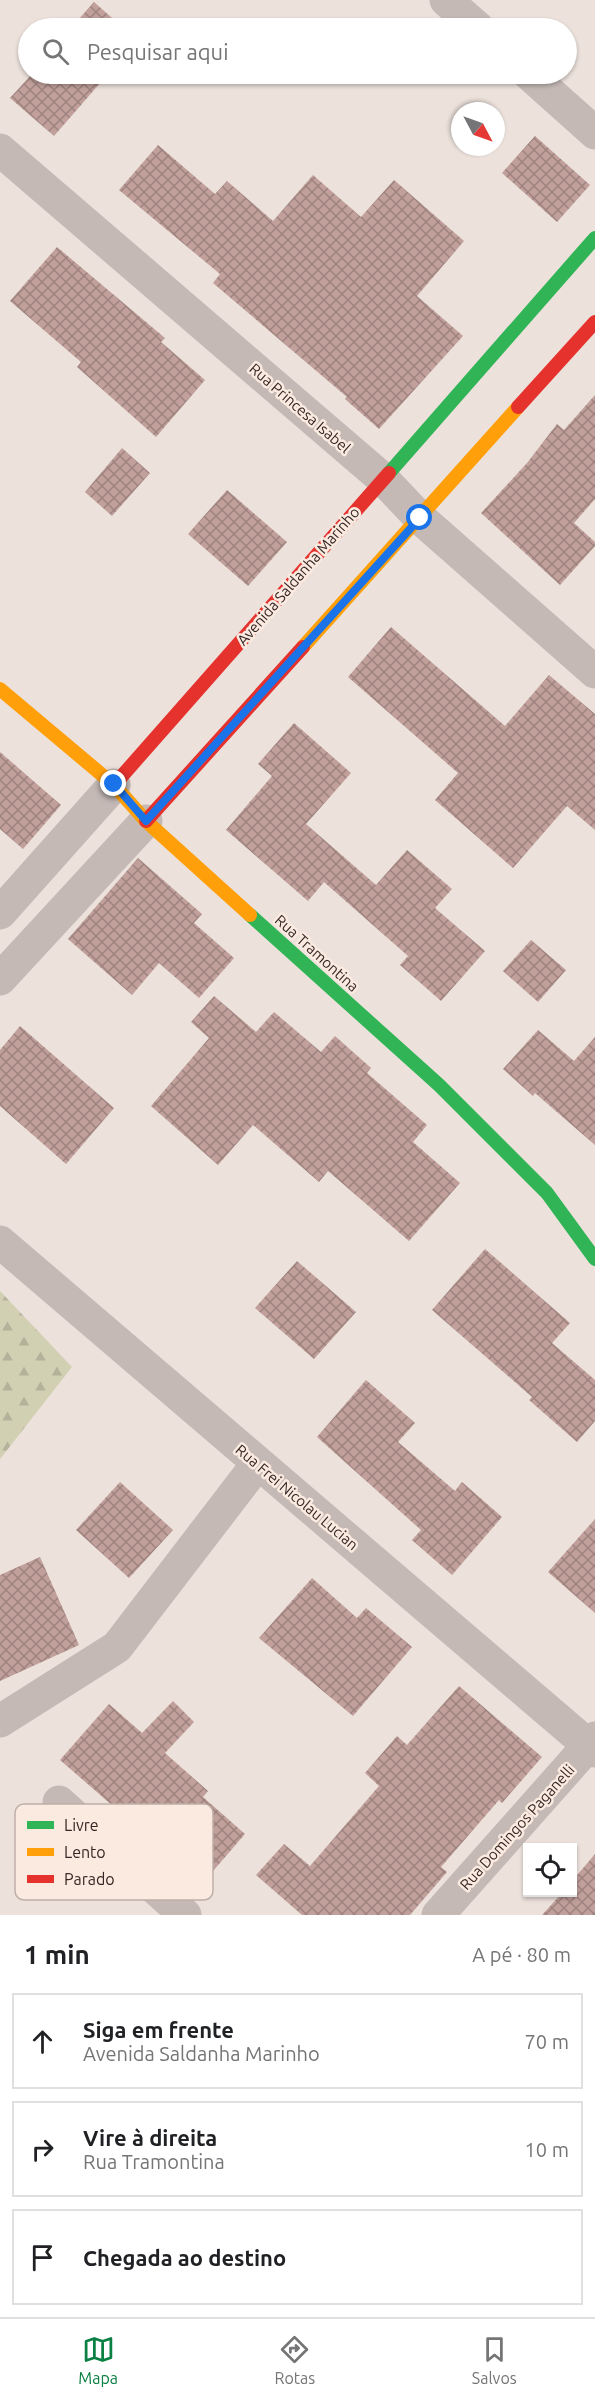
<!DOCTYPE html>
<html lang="pt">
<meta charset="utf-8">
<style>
:root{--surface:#fff;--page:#f6f6f6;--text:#202124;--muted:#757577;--line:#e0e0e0;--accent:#0b8043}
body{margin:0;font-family:Ubuntu,sans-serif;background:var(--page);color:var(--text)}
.controls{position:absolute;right:18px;bottom:18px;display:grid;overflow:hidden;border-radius:0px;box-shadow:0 2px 4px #0004}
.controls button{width:54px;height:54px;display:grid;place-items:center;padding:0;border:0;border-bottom:2px solid var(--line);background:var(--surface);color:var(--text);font:30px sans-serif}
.compass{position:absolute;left:451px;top:102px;width:54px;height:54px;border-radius:50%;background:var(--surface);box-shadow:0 2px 4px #0004;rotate:131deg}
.stop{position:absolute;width:18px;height:18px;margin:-14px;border:4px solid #1a73e8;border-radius:50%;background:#fff}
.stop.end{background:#1a73e8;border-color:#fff;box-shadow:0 2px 6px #0008}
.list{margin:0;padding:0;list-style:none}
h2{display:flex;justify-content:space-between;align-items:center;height:78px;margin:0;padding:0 24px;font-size:26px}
h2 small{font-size:20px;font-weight:400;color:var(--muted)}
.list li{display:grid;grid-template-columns:39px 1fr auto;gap:18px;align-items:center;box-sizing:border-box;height:96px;margin:0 12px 12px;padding:0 12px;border:2px solid var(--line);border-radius:0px}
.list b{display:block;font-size:22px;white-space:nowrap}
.list p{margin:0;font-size:20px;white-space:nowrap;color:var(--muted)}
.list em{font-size:20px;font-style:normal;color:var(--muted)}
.icon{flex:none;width:33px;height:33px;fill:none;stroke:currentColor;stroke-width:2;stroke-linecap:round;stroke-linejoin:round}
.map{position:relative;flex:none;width:595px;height:1915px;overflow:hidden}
.search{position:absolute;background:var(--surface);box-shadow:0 2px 4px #0004;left:18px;right:18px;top:18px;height:66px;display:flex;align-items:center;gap:15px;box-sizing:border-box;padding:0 21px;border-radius:33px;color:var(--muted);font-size:22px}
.sheet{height:402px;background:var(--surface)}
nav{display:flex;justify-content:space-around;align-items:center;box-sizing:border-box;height:84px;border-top:2px solid var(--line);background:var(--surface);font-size:16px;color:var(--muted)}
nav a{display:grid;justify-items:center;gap:3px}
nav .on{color:var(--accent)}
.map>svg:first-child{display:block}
.forest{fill:url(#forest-firs)}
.building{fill:url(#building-cross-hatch)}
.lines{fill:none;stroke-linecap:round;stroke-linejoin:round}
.street{stroke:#c4b9b5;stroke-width:33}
.fast{stroke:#30b455;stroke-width:14}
.slow{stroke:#ff9f0a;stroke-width:14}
.jam{stroke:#e5322d;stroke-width:14}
.route{stroke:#1a73e8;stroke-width:8}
.labels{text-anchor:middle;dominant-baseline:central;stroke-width:5;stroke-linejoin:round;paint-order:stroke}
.street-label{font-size:15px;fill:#342624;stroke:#faeae0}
.key{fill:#faeae0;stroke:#bfafa8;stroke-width:1.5}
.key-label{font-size:16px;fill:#342624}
</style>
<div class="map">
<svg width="595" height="1915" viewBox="0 0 595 1915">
<defs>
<pattern id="forest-firs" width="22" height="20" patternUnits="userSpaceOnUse" patternTransform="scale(1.5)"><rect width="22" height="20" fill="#d1d0b3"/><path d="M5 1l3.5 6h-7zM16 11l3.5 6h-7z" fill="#b4b29a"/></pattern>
<pattern id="building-cross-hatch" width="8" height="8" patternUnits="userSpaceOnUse" patternTransform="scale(1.5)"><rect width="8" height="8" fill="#c1a09b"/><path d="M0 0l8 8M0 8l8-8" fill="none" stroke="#9e827e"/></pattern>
</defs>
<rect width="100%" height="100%" fill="#ece1db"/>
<path class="forest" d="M0,1291L72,1367L0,1459Z"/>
<path class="building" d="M94,2L120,25L116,28H71Z
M32,74H108L54,136L10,98Z
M535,136L590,185L557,222L502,173Z
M158,145L215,194L227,181L273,221L313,175L361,217L394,180L464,241L417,296L463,336L379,429L345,399L347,397L213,283L220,274L119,190Z
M57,247L165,338L161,342L205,380L156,437L77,367L81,362L10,301Z
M595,395V499L574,523L595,542V546L560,585L481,513L527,463L557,424L564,430Z
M122,448L150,473L112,516L85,492Z
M227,490L287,542L248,586L188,534Z
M391,627L505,726L549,675L595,714V830L567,806L513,868L435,800L458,773L348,677Z
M294,723L351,773L306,824L376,885L407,850L452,889L435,908L485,951L441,1001L400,965L408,956L324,882L308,901L226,830L272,776L258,764Z
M0,752L61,805L23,849L0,829Z
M138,858L202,914L194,923L234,958L199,998L159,963L132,995L68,939Z
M531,940L566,970L538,1002L503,971Z
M214,996L256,1032L274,1012L321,1052L335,1036L371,1068L367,1073L427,1125L413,1142L460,1183L409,1241L328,1171L319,1182L253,1125L218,1165L151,1106L209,1038L191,1022Z
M20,1026L114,1108L66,1164L0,1106V1050Z
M538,1030L574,1061L595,1037V1145L535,1093L533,1096L503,1069Z
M485,1249L570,1323L552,1343L595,1380V1421L577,1442L529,1400L532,1397L432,1310Z
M297,1261L356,1312L314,1359L255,1308Z
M366,1380L415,1423L398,1442L455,1491L462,1482L502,1517L452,1575L412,1540L421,1530L317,1437Z
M120,1482L173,1530L129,1578L76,1530Z
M595,1519V1613L548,1572Z
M40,1557L79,1645L0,1681V1575Z
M312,1578L357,1618L366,1608L412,1647L353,1716L259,1638Z
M459,1686L542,1757L502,1803L499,1800L441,1867L447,1872L410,1915H302L256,1875L284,1844L310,1866L379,1786L365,1773L397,1736L407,1745Z
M173,1701L194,1722L165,1753L208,1791L203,1797L245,1834L194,1893L151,1856L160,1847L60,1760L109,1704L142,1733Z
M595,1854V1915H542L562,1893H573V1880Z"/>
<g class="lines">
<path class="street" d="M446,0L478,28
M529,74L595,133
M0,150L383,479L420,518L595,672
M0,913L114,785
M0,979L146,821
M0,1242L595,1751
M0,1721L117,1647L258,1463
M59,1802L185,1915
M438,1915L595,1738"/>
<path class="fast" d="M389,473L595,238
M250,915L439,1085L547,1193L595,1259"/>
<path class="slow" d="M303,647L518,407
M0,689L114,785L146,821L250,915"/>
<path class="jam" d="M518,407L595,322
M114,785L389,473
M146,821L303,647"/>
</g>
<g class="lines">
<path class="route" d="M114,784L146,821L420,518"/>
</g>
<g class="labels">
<g class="street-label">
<text transform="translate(300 408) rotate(41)">Rua Princesa Isabel</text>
<text transform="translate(298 576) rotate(-49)">Avenida Saldanha Marinho</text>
<text transform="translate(317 953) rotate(42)">Rua Tramontina</text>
<text transform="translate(297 1497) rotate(40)">Rua Frei Nicolau Lucian</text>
<text transform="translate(517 1827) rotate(-48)">Rua Domingos Paganelli</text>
</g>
</g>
<rect x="15" y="1804" width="198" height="96" rx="9" class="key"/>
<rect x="27" y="1821" width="27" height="8" fill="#30b455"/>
<rect x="27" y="1848" width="27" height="8" fill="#ff9f0a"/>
<rect x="27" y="1875" width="27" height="8" fill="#e5322d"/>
<g class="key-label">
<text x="64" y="1831">Livre</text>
<text x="64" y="1858">Lento</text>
<text x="64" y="1885">Parado</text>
</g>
</svg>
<div class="controls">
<button><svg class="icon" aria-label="locate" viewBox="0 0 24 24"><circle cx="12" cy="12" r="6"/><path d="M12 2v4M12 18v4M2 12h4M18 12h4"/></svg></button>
</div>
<svg class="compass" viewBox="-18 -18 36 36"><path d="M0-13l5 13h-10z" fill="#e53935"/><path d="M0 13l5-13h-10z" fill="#757577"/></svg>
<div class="stop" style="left:420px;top:518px"></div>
<div class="stop end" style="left:114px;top:784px"></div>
<div class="search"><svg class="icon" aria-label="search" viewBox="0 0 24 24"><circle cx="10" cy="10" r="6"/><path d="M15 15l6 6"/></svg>Pesquisar aqui</div>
</div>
<section class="sheet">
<h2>1 min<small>A pé · 80 m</small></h2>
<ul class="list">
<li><svg class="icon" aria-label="ahead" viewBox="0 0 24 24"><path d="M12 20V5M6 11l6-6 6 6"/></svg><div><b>Siga em frente</b><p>Avenida Saldanha Marinho</p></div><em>70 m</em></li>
<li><svg class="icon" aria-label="right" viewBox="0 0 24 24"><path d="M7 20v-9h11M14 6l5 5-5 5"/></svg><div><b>Vire à direita</b><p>Rua Tramontina</p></div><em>10 m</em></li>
<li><svg class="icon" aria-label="arrive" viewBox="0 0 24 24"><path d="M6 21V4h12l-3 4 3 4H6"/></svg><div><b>Chegada ao destino</b></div></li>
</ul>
</section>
<nav>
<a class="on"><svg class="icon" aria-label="map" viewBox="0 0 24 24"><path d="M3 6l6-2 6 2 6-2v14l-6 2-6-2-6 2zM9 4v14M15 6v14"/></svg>Mapa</a>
<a><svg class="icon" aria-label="directions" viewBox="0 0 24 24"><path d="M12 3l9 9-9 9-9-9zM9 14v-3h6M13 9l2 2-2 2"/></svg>Rotas</a>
<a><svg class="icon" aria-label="saved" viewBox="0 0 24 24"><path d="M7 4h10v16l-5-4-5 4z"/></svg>Salvos</a>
</nav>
